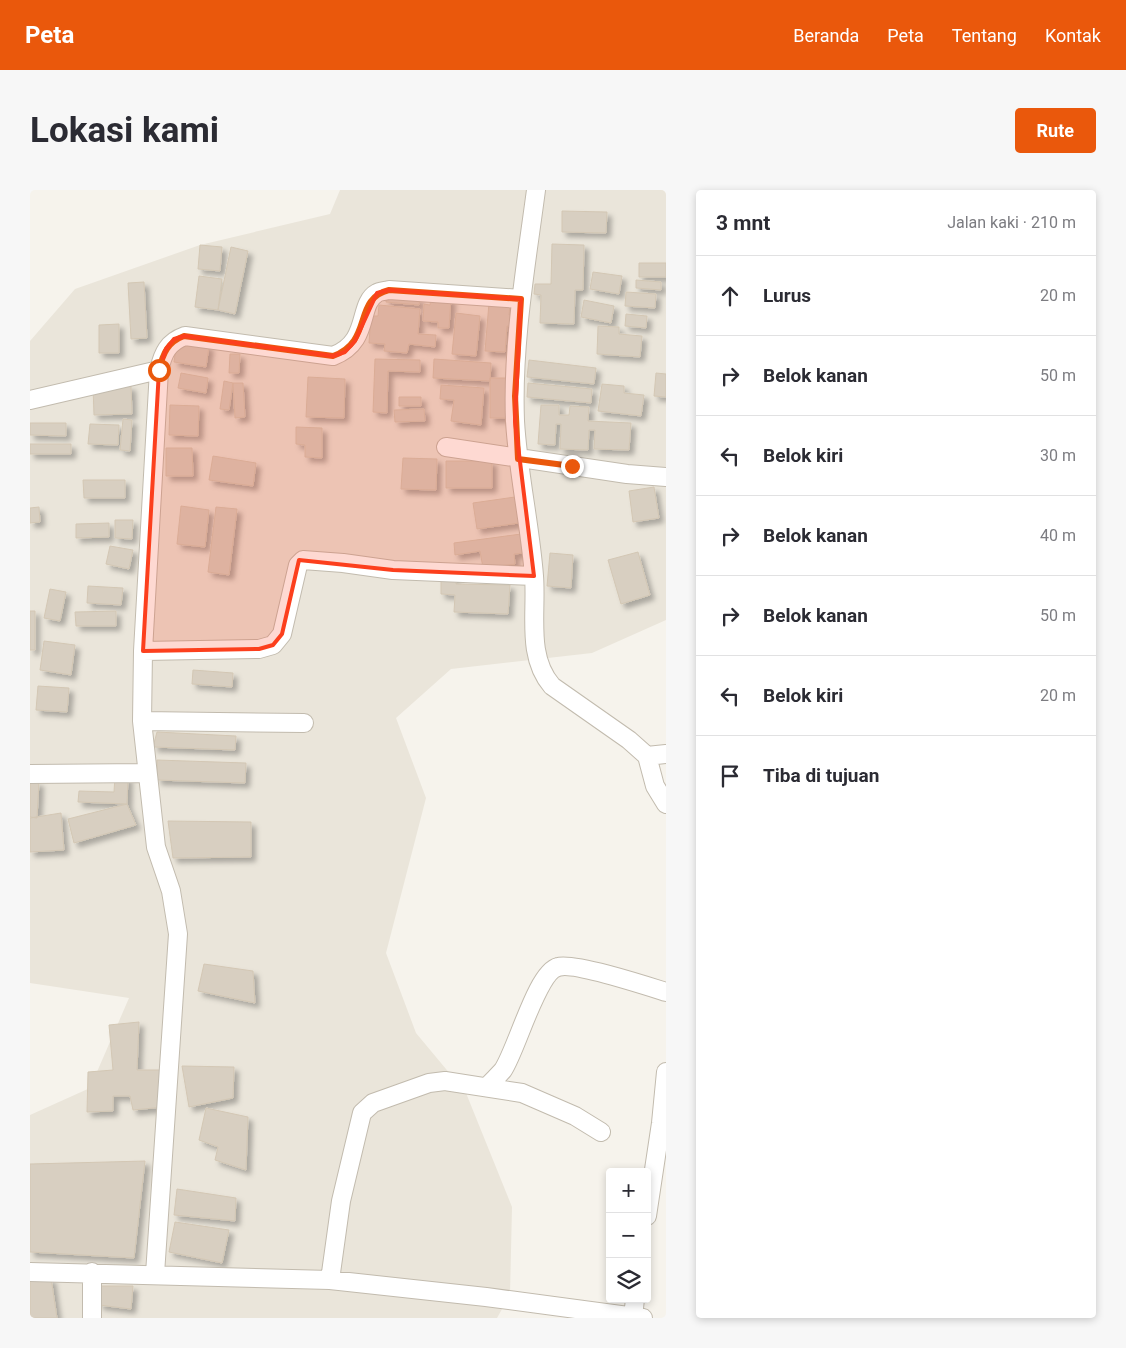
<!DOCTYPE html>
<html lang="id">
<meta charset="utf-8">
<style>
:root{--surface:#fff;--page:#f7f7f7;--text:#2b2b33;--muted:#7c7c81;--line:#e1e1e2;--accent:#ea580c}
body{margin:0;font-family:Roboto,sans-serif;background:var(--page);color:var(--text)}
.controls{position:absolute;right:15px;bottom:15px;display:grid;overflow:hidden;border-radius:5px;box-shadow:0 2px 8px #0003}
.controls button{width:45px;height:45px;display:grid;place-items:center;padding:0;border:0;border-bottom:1px solid var(--line);background:var(--surface);color:var(--text);font:25px sans-serif}
.stop{position:absolute;width:15px;height:15px;margin:-11px;border:4px solid #ea580c;border-radius:50%;background:#fff}
.stop.end{background:#ea580c;border-color:#fff;box-shadow:0 1px 5px #0008}
.list{margin:0;padding:0;list-style:none}
h2{display:flex;justify-content:space-between;align-items:center;height:65px;margin:0;padding:0 20px;font-size:21px}
h2 small{font-size:16px;font-weight:400;color:var(--muted)}
.list li{display:grid;grid-template-columns:32px 1fr auto;gap:15px;align-items:center;box-sizing:border-box;height:80px;padding:0 20px;border-top:1px solid var(--line)}
.list b{display:block;font-size:19px;white-space:nowrap}
.list em{font-size:16px;font-style:normal;color:var(--muted)}
.icon{flex:none;width:28px;height:28px;fill:none;stroke:currentColor;stroke-width:2;stroke-linecap:round;stroke-linejoin:round}
.map{position:relative;flex:none;width:636px;height:1128px;overflow:hidden;border-radius:5px}
header{display:flex;align-items:center;gap:30px;box-sizing:border-box;height:70px;padding:0 25px;background:var(--accent);color:#fff}
header strong{font-size:24px}
nav{display:flex;gap:28px;margin-inline-start:auto;font-size:18px}
.intro{display:flex;align-items:center;justify-content:space-between;box-sizing:border-box;height:120px;padding:0 30px}
h1{margin:0;font-size:35px}
.button{padding:12px 22px;border-radius:5px;background:var(--accent);color:#fff;font-size:18px;font-weight:700}
main{display:flex;gap:30px;padding:0 30px}
aside{flex:1;background:var(--surface);border-radius:5px;box-shadow:0 2px 8px #0003}
.map>svg:first-child{display:block}
.residential{fill:#eae5da}
.building{fill:#d8cfc1;stroke:#d3c7b4;filter:url(#shadow)}
.lines{fill:none;stroke-linecap:round;stroke-linejoin:round}
.street-casing{stroke:#c2bbae;stroke-width:20}
.street{stroke:#fff;stroke-width:18}
.route{stroke:#ea580c;stroke-width:6}
.marked{fill:#fc3f1d;fill-opacity:0.2;stroke:#fc3f1d;stroke-width:4;stroke-linejoin:round}
</style>
<header>
<strong>Peta</strong>
<nav><a>Beranda</a><a>Peta</a><a>Tentang</a><a>Kontak</a></nav>
</header>
<div class="intro"><h1>Lokasi kami</h1><a class="button">Rute</a></div>
<main>
<div class="map">
<svg width="636" height="1128" viewBox="0 0 636 1128">
<defs>
<filter id="shadow"><feDropShadow dx="4.5" dy="4.5" stdDeviation="2.5" flood-color="#0004"/></filter>
</defs>
<rect width="100%" height="100%" fill="#f6f3ec"/>
<path class="residential" d="M310,0H636V430L562,463L421,479L366,528L396,608L356,763L386,843L436,903L482,1017L480,1105L467,1128H0V925L60,898L99,808L0,793V151L45,99L170,55L300,24Z"/>
<path class="building" d="M532,21L577,22L576,43L532,42Z
M522,54L554,55L553,100H545L544,134L510,133L511,105L504,104L505,94H521Z
M170,55L192,57L190,81L168,79Z
M201,57L218,61L205,124L188,120Z
M609,73H636V87H609Z
M563,82L592,86L589,104L560,99Z
M169,86L192,89L188,120L165,117Z
M606,90L631,92V100L606,98Z
M114,92L117,148L101,149L98,93Z
M596,102L626,104L625,118L595,116Z
M356,105L390,109L389,115L356,112Z
M401,107L421,108L419,138H408V132L393,131L394,114L400,115Z
M554,110L584,116L581,133L551,127Z
M459,113L480,114L479,125H484L483,136H477L475,162L455,161Z
M349,115L390,119L388,144L406,145L405,157L379,154L377,163L354,161L355,154L339,153L341,126H348Z
M426,123L450,126L446,166L422,164Z
M596,124L617,126L616,138L595,136Z
M89,134V163H69V135Z
M568,136L589,137V144L612,146L610,167L567,164Z
M147,151L179,156L176,177L144,172Z
M200,164H210L209,183H199Z
M345,169L390,170V182L358,181L357,223L343,222Z
M404,169L461,173L460,191L403,188Z
M499,170L566,178L564,194L497,187Z
M151,183L178,188L176,203L148,198Z
M626,183L636,184V207L624,206Z
M278,187L315,189L314,228L276,227Z
M460,188H482L481,228H460Z
M194,191L203,193L199,220L190,219Z
M203,193H213L215,227L205,228Z
M498,193L562,199L561,213L497,207Z
M572,194L594,196V203L614,205L611,226L568,221Z
M411,195L454,198L451,235L421,231L424,210L410,209Z
M101,196L102,224L64,225L63,197Z
M369,207H391V216H369Z
M140,215L169,216L168,246L139,245Z
M511,215H529V225H539L540,216L559,217L558,231L601,233L599,260L564,259L565,240H559L558,260L530,259L531,234H526L525,255L508,254Z
M394,219L395,231L365,232L364,220Z
M93,229L102,230L100,261L90,260Z
M0,233H36V246L0,245Z
M60,234L89,235L88,255L58,254Z
M266,237L292,238V268L275,267V255L266,254Z
M0,254H41V264H0Z
M136,258H162L163,286H136Z
M183,266L226,273L223,296L179,290Z
M373,268L407,269L406,300L371,299Z
M416,271H462V298H416Z
M53,290H95V308H54Z
M624,297L629,328L603,332L599,301Z
M485,307L489,333L447,339L443,313Z
M151,316L179,320L175,357L147,354Z
M9,317L10,332L0,333V318Z
M186,317L207,319L199,385L178,382Z
M85,330H103L102,349L85,348Z
M79,333V347L46,348V334Z
M491,344L494,363L484,364L485,374L453,378L450,361L425,365L424,353Z
M80,356L103,360L99,379L76,374Z
M608,362L620,405L591,414L578,370Z
M520,363L543,365L541,398L517,396Z
M411,383H426V394L480,395L478,424L424,422L425,405L411,404Z
M58,396L93,398L91,415L57,413Z
M20,399L36,402L30,431L14,428Z
M0,421H5V460H0Z
M86,421V436H46L45,422Z
M14,451L45,455L41,485L10,480Z
M163,480L203,483L202,497L162,494Z
M8,496L39,498L37,522L6,520Z
M127,542L206,546L205,560L123,557Z
M127,570L216,573L215,593L127,590Z
M85,586L98,587L97,614L48,612L49,601L84,602Z
M0,592H9L7,628L0,627Z
M97,614L106,635L44,653L38,629Z
M31,623L34,660L0,662V628Z
M138,631L221,632V667L143,668Z
M174,774L223,781L225,813L168,801Z
M109,832L107,880H137L134,917L103,920L100,906H83V921L57,922L58,882L83,880L79,835Z
M152,876L204,877L203,908L159,917Z
M176,918L218,927L216,980L185,970L188,957L169,950Z
M115,971L104,1068L0,1062V974Z
M147,999L206,1008L205,1031L144,1025Z
M145,1032L199,1040L192,1073L139,1062Z
M21,1088L27,1128H0V1089Z
M69,1096H103L101,1119L69,1115Z"/>
<g class="lines">
<g class="street-casing">
<path id="street" d="M506,0C496,76 482,154 485,231C488,283 500,334 504,386C507,423 496,466 522,496L599,550L617,566L625,596L636,614
M0,210L129,180C133,163 138,152 155,146L303,166C341,152 327,114 347,103C350,101 356,101 359,100L491,109
M416,257L597,284L636,287
M113,461L229,459L243,455L252,444L268,375L273,370L313,373L363,380L504,386
M112,531L274,533
M617,566L636,564
M0,584L116,583
M457,897C462,891 468,886 473,880C487,859 507,782 528,777C543,772 617,796 636,802
M617,1026L631,933L636,882
M0,1082L300,1090L456,1107L613,1128
M125,1084L148,744L141,701L126,657L112,531L113,461L129,180
M300,1090L311,1011L332,923L343,913L399,893L415,891L492,903L545,926L571,942
M603,1127L605,1109
M62,1128V1082"/>
</g>
<use href="#street" class="street"/>
</g>
<g class="lines">
<path class="route" d="M129,180C133,163 138,152 154,146L303,166C344,151 322,109 359,100L491,109L485,206L488,269L542,276"/>
</g>
<path class="marked" d="M359,100L491,109L485,231L504,386L363,380L269,370L252,444L243,455L229,459L113,461L129,180L136,159L144,149L155,146L303,166L315,162L325,151L347,103Z"/>
</svg>
<div class="controls">
<button>+</button>
<button>−</button>
<button><svg class="icon" aria-label="layers" viewBox="0 0 24 24"><path d="M12 4l9 5-9 5-9-5zM3 14l9 5 9-5"/></svg></button>
</div>
<div class="stop" style="left:129px;top:180px"></div>
<div class="stop end" style="left:542px;top:276px"></div>
</div>
<aside>
<h2>3 mnt<small>Jalan kaki · 210 m</small></h2>
<ul class="list">
<li><svg class="icon" aria-label="ahead" viewBox="0 0 24 24"><path d="M12 20V5M6 11l6-6 6 6"/></svg><div><b>Lurus</b></div><em>20 m</em></li>
<li><svg class="icon" aria-label="right" viewBox="0 0 24 24"><path d="M7 20v-9h11M14 6l5 5-5 5"/></svg><div><b>Belok kanan</b></div><em>50 m</em></li>
<li><svg class="icon" aria-label="left" viewBox="0 0 24 24"><path d="M17 20v-9H6M10 6l-5 5 5 5"/></svg><div><b>Belok kiri</b></div><em>30 m</em></li>
<li><svg class="icon" aria-label="right" viewBox="0 0 24 24"><path d="M7 20v-9h11M14 6l5 5-5 5"/></svg><div><b>Belok kanan</b></div><em>40 m</em></li>
<li><svg class="icon" aria-label="right" viewBox="0 0 24 24"><path d="M7 20v-9h11M14 6l5 5-5 5"/></svg><div><b>Belok kanan</b></div><em>50 m</em></li>
<li><svg class="icon" aria-label="left" viewBox="0 0 24 24"><path d="M17 20v-9H6M10 6l-5 5 5 5"/></svg><div><b>Belok kiri</b></div><em>20 m</em></li>
<li><svg class="icon" aria-label="arrive" viewBox="0 0 24 24"><path d="M6 21V4h12l-3 4 3 4H6"/></svg><div><b>Tiba di tujuan</b></div></li>
</ul>
</aside>
</main>
